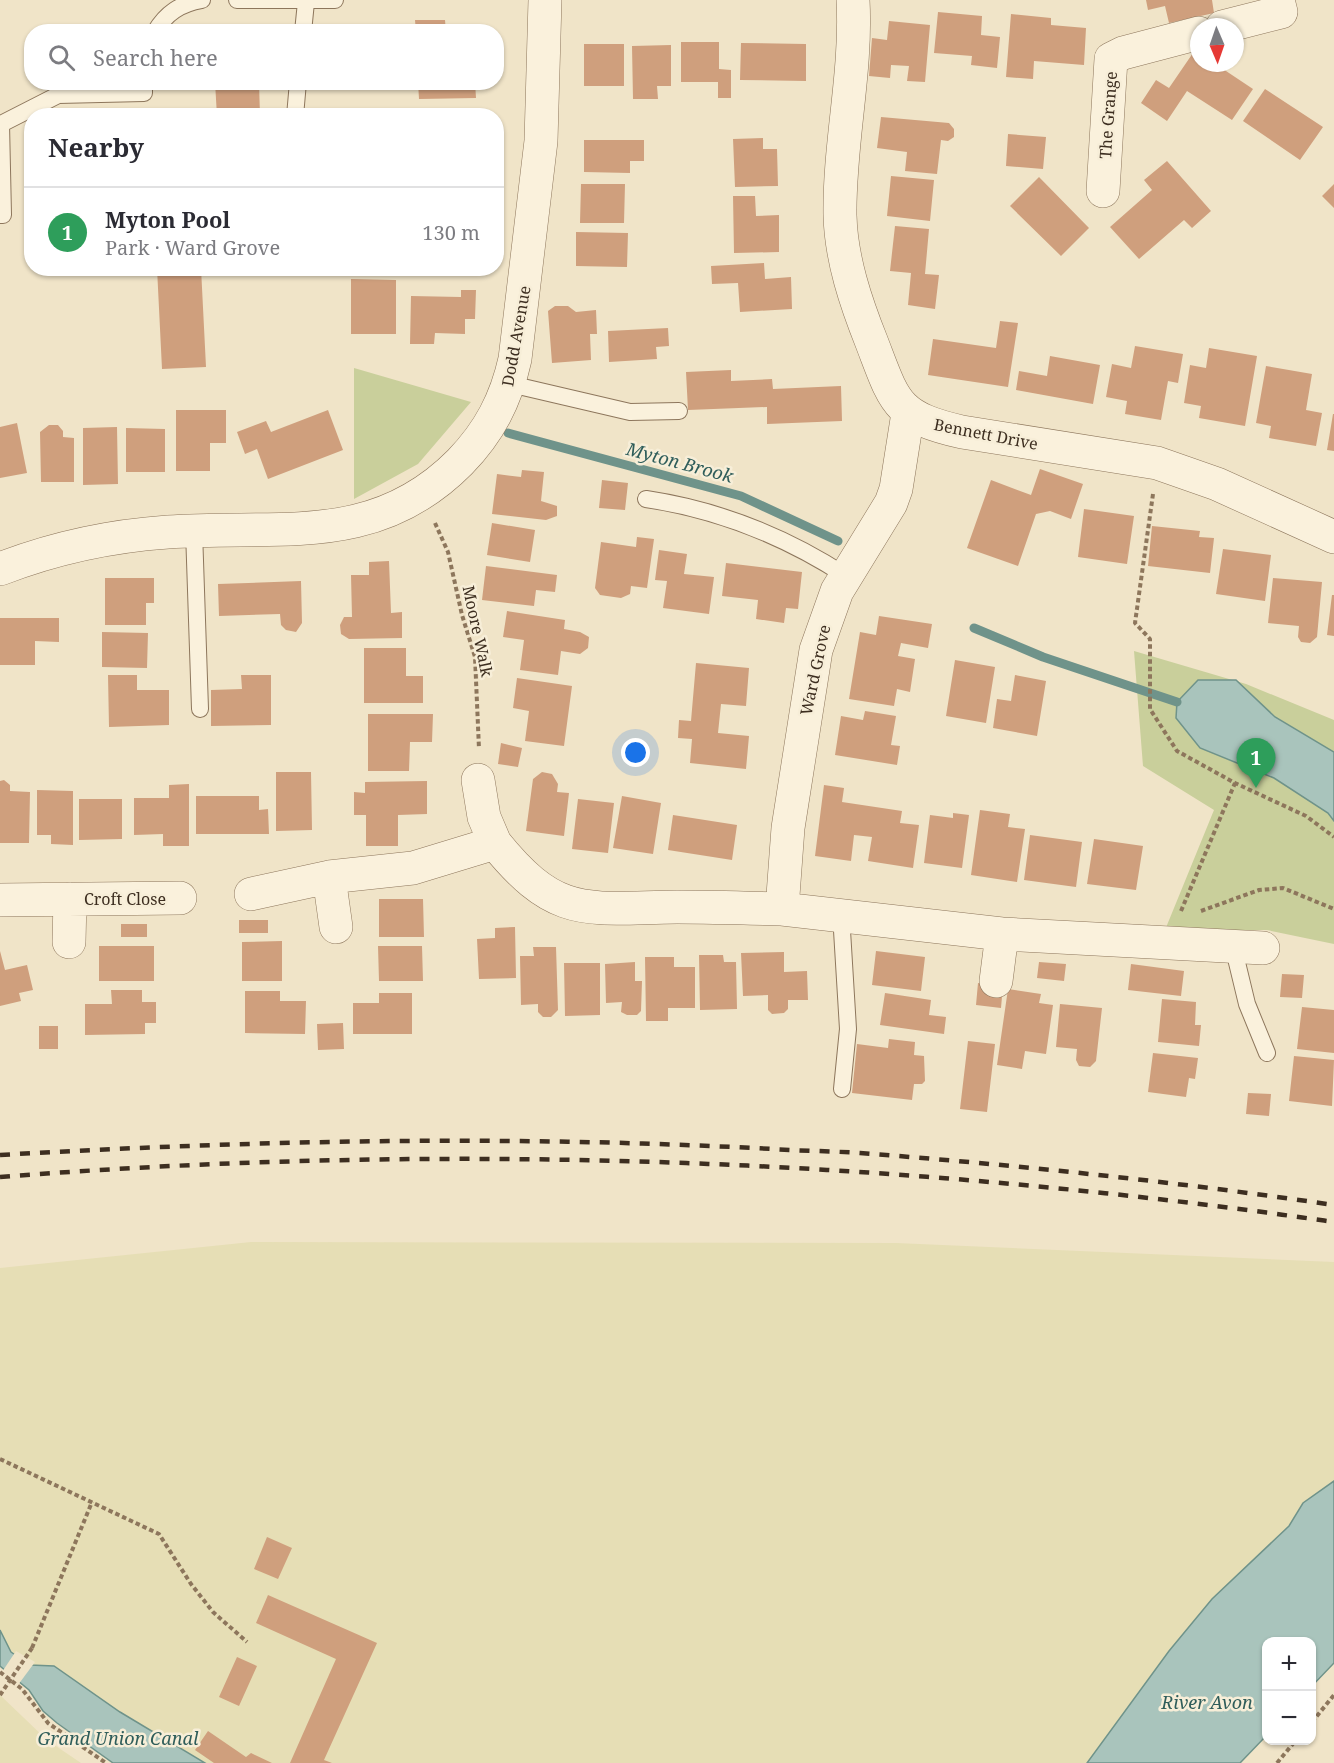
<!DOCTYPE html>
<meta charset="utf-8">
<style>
:root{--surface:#fff;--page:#f7f7f7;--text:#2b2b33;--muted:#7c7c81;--line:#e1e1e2;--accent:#0f766e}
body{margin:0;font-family:"Noto Serif",serif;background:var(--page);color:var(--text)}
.controls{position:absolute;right:18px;bottom:18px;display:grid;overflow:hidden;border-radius:12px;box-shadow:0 2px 4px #0004}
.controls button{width:54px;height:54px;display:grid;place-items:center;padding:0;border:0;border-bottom:2px solid var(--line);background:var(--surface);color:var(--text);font:30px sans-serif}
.compass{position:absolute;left:1190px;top:18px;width:54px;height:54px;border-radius:50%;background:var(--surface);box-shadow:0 2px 4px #0004;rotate:178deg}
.you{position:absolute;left:636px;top:753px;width:21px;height:21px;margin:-15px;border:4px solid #fff;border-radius:50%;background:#1a73e8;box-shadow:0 0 0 9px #1a73e833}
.badge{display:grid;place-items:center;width:39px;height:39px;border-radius:50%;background:var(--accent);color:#fff;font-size:20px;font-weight:700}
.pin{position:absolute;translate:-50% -50px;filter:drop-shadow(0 2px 3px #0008)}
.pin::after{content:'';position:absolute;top:32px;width:21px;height:18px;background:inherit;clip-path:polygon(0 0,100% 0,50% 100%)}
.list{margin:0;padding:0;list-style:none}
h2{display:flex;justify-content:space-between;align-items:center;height:78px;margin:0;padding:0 24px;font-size:26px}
h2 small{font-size:20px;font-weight:400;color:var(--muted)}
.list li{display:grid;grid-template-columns:39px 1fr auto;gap:18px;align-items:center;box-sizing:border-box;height:90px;padding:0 24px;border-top:2px solid var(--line)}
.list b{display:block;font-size:22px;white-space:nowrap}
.list p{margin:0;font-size:20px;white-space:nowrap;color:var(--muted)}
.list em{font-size:20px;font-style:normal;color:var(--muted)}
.icon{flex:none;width:33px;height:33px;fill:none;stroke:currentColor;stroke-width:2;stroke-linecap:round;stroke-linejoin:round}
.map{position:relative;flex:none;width:1334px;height:1763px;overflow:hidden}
.search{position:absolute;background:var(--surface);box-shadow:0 2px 4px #0004;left:24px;top:24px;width:480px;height:66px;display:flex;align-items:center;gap:15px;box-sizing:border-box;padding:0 21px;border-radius:24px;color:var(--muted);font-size:22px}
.panel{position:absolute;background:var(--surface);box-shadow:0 2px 4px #0004;left:24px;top:108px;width:480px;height:168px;border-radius:24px}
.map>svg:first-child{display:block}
.farmland{fill:#e6deb5}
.green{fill:#c9cf9b}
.water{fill:#a9c4bc;stroke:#6f938a;stroke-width:1.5}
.pier{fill:#f0e4c8}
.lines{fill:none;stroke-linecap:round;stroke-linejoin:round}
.stream{stroke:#6f938a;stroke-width:9}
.building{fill:#cf9f7d}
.lane-casing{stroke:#8d765c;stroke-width:18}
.street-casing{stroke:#8d765c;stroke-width:34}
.path{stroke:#8d765c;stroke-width:4;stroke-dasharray:4.5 3;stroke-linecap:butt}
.lane{stroke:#faf1dc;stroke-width:16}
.street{stroke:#faf1dc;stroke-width:33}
.rail{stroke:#3d2e20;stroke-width:4.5;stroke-dasharray:10 10;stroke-linecap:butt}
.path-bridge{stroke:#8d765c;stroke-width:4;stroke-dasharray:4.5 3;stroke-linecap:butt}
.labels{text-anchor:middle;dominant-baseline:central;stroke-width:5;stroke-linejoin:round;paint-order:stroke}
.street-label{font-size:16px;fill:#3d2e20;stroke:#f7eed8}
.water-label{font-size:18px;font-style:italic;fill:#2f5d5a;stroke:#f7eed8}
</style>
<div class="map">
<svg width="1334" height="1763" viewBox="0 0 1334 1763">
<rect width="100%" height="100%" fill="#f0e4c8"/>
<path class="farmland" d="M251,1242L896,1243L1334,1262V1481L1303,1503L1289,1526L1212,1599L1169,1651L1087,1763H205L120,1712L54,1666L30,1665L11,1652L0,1630V1268Z
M0,1695L47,1740L81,1763H0Z"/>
<path class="green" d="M354,368L471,402L418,464L354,499Z
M1134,651L1246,684L1334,720V944L1267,930H1165L1214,810L1143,766Z"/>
<path class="water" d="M1198,680H1236L1275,717L1334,752V821L1328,813L1274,778L1200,748L1176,718L1177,702Z
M1334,1481V1663L1312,1686V1642H1266V1736L1240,1763H1087L1169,1651L1212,1599L1289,1526L1303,1503Z
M0,1630L11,1652L30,1665L54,1666L120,1712L205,1763H113L57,1723L43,1711L29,1690L0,1666Z"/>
<path class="pier" d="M16,1651L35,1662L18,1685L2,1672Z"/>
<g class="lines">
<path class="stream" d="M508,433L741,496L838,541
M974,628L1043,657L1177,702"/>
</g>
<path class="building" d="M1146,0H1212L1214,13L1169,23L1165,6L1148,10Z
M938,12L982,16L981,35L1000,37L997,68L971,65L972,56L934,53Z
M1011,14L1051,18V25L1086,28L1084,65L1034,61L1033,79L1006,77Z
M415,20H445L446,32H416Z
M889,21L930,25L925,82L907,81L909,66L891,65L890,78L869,76L872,38L887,40Z
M681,42H719V69L731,70V98H718V82H681Z
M741,43L806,44V81L740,80Z
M584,44H624V86H584Z
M671,45V86H657L658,99H633L632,46Z
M1195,50L1199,53V63H1214L1253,89L1232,120L1187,91L1167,121L1141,103L1156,80L1169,88Z
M215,82H259L260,116H217Z
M418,82H475L476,98L419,99Z
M1265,89L1323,127L1300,160L1243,121Z
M423,109H473V116H423Z
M191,112V116H157V113Z
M881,117L949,123L954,129V137L948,141L941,140L937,174L905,171L907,152L877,148Z
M1008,134L1046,137L1043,169L1006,166Z
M763,138V149H777L778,186L735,187L733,139Z
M584,140H644V161H630V173L584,172Z
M1167,161L1211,211L1192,228L1184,220L1139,259L1110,227L1152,190L1144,180Z
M891,176L934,180L930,221L887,216Z
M1039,177L1089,228L1061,256L1010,206Z
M581,184H625L624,223H580Z
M1334,184V208L1322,196Z
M733,196H755L756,216L779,215V252L734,253Z
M895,226L929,229L925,274L939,275L935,309L908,305L911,273L890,271Z
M576,232L628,233L627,267L576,266Z
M764,263L765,279L791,277L792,309L740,312L738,283L712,284L711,266Z
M157,268H201L206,367L162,369Z
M351,279L396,280V334H351Z
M461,290H476L475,319H465V334L435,333L434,344H410L411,296L461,297Z
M555,306H568L576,312L596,310L597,334H590L591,360L552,363L548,311Z
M1000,321L1018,323L1008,387L928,375L933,339L996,348Z
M668,328L669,346L656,347L657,359L609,362L608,331Z
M1135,346L1183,354L1178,383L1168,381L1161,420L1125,414L1127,401L1106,397L1112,364L1131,368Z
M1209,348L1257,356L1245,426L1199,418L1201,406L1184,403L1190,365L1206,368Z
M1050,356L1100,365L1093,404L1016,390L1019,371L1047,376Z
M1266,366L1312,374L1306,410L1322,413L1316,446L1269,438L1271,426L1256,423Z
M731,370V381L772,379L773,389L841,386L842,421L767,424V407L688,410L686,372Z
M176,410H226V443H210V471H176Z
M328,410L343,450L268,479L257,449L245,454L237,432L266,421L271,432Z
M1333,414H1334V451L1327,450Z
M17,423L27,473L0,478V427Z
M49,425H58L63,431V437L74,438V482H41L40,432Z
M117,427L118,484L83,485V428Z
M126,428L165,429V472H126Z
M1040,469L1083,484L1071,519L1050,511L1036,514L1018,566L967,548L991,480L1031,495Z
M522,470L544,472L541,501L557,506V516L546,520L492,514L497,474L521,477Z
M602,480L628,483L625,510L599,508Z
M1084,509L1134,516L1127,564L1078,557Z
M492,523L535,530L530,562L487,555Z
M1152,526L1200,531L1199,537L1214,538L1210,573L1148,566Z
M637,537L654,539L647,588L631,586L630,594L621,598L600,595L595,588L601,542L636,547Z
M1223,549L1271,555L1265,601L1216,594Z
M659,550L687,554L684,574L714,577L709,614L663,608L667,581L655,580Z
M389,561L391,613L402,612V638L349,639L341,634L340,625L344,617H352L351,575H369V562Z
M726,563L802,572L798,609L786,608L784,623L756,619L758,600L722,596Z
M486,566L557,575L555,592L536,590L534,606L482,600Z
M105,578H154V603H146V625H105Z
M1273,578L1322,582L1317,637L1310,643L1301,642L1298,637L1299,626L1268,623Z
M301,581L302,623L296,632L286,630L281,625L280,614L219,616L218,584Z
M1332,595H1334V636L1327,635Z
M507,611L565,620L564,629L580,632L589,637L588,648L580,654L561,651L558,675L520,670L524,640L503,637Z
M879,616L932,624L928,648L901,643L898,656L915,659L910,692L897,689L894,706L849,699L860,632L876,635Z
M0,618H59V642L35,641V665H0Z
M102,632L148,633L147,668L102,667Z
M364,648H406V676H423V703H364Z
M955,660L995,667L986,723L946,716Z
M696,663L749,668L746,706L721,704L718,733L749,736L746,769L690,763L692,739L678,738L679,720L691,721Z
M108,675H137V690H169V725L109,727Z
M241,675H271V725L211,726V690L242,689Z
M1015,675L1046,681L1037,736L993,728L997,699L1011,701Z
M517,678L572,686L564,746L525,741L529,711L513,708Z
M865,711L896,716L891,745L900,746L897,765L835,755L841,716L863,720Z
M368,714H433L432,742H410L409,771H368Z
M501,743L522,748L518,767L498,764Z
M276,772H311L312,830L276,831Z
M542,772L552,774L558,784L557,792L569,793L564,836L526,831L533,779Z
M4,780L10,785V791L30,792L29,843H0V781Z
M427,781V814L398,815V846H366V815H354V792L365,793V782Z
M189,784V846H163V834L134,835V798H169V785Z
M824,785L844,788L842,802L902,811L900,823L919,825L913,868L868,861L872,837L854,835L851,861L815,856Z
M37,790L73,791V845L51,844V835H37Z
M196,796H259V810L268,809L269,834H196Z
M622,796L661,803L653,854L613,848Z
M79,799H122V839L79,840Z
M578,799L614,803L608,853L572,849Z
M980,810L1010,814L1008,827L1025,829L1017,882L971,875Z
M953,813L969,815L962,868L924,863L930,815L953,818Z
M673,815L737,825L732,860L668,850Z
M1030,835L1082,842L1076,887L1024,880Z
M1094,839L1143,846L1136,890L1087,884Z
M379,899H423L424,937H379Z
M239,920H268V933H239Z
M121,924H147V937H121Z
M515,927L516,978L479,979L477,939L495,938V928Z
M282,941V981H242V942Z
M99,946H154V981H99Z
M378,946H422L423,981H379Z
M533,947H556L558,1010L551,1017H543L538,1012V1004L521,1005L520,956H534Z
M0,951L5,970L27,965L33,990L19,993L21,1001L0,1006Z
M876,951L925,957L921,991L872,985Z
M784,952V972L807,971L808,1000H788V1009L784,1013L772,1014L768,1010V995L743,996L741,953Z
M699,955H723L724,962H736L737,1009L700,1010Z
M645,957H674V967H695V1008H668V1021H646Z
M635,962V981H642L641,1011L637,1015H627L621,1012L622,1002L606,1003L605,964Z
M1039,962L1066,964L1064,981L1037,978Z
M564,963H600V1015L565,1016Z
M1131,964L1184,971L1181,996L1128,990Z
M1282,974L1304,975L1302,998L1280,997Z
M978,983L1003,985L1001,1008L976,1005Z
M1008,989L1041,994L1039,1003L1053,1005L1046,1054L1025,1051L1022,1069L997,1065Z
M111,990H142V1002H156V1023H145V1034L85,1035V1004H112Z
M245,991H280V1001H306L305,1034L245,1033Z
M379,993H412V1034H353V1003H379Z
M885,993L931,1000L929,1015L946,1017L944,1034L880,1025Z
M1162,999L1196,1002L1195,1025H1201L1199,1046L1158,1042Z
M1060,1004L1102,1008L1096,1061L1090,1067L1079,1066L1076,1060L1077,1049L1056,1047Z
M1302,1007L1334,1010V1053L1297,1049Z
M343,1023L344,1049L318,1050L317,1024Z
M39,1026H58V1049H39Z
M889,1039L915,1042L914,1055L924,1056L925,1081L922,1084H914L912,1100L852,1093L857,1044L888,1048Z
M968,1041L995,1044L987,1112L960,1109Z
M1153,1053L1198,1058L1195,1079L1189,1078L1186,1097L1148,1092Z
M1294,1056L1334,1060L1332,1106L1289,1101Z
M1248,1093L1271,1094L1269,1116L1246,1114Z
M267,1537L292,1548L278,1579L254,1569Z
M268,1595L377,1643L324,1760L332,1763H290L336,1659L256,1623Z
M237,1657L257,1666L239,1706L219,1697Z
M208,1731L246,1757L251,1753L272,1763H214L195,1750Z"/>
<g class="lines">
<g class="lane-casing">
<path id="lane" d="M237,0H335
M155,32C166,13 180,4 202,0
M303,32L306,2
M295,116L298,82
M0,215H3L1,124L58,95L144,93V82
M510,384L630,412L679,411
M646,499C719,510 783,535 846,576
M194,531L200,709
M841,914L848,1029L842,1089
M1233,946L1247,1004L1267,1053"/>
</g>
<g class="street-casing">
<path id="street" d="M853,0C857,72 839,143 840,215C841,259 856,303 872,343C895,403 896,417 962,432L1157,463L1217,484L1334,537
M1222,27L1281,12L1278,0
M1103,191L1111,59L1123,53L1199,33
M908,413L896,489L891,503L837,591L816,650L788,828L782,909L1002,934L1263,948
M0,569C54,548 110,536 168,532C278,524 374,549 460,462C489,432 506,400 515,359L541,141L545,0
M478,780L484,817L495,843
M329,877L336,927
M251,894L329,877L413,868L495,843C557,920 586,908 677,907C712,907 747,908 782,909
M0,900L180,898
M69,942L70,899
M996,981L1002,934"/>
</g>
<path class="path" d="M1153,494L1135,623L1150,639V709L1177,751L1235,783L1306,816L1334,837
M435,523L448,552L462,615L475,657L479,749
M1181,911L1235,783
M1201,911L1259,890L1283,888L1334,909
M0,1459L159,1534L191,1584L213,1612L247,1642
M32,1648L92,1502
M0,1672L22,1689L48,1723L106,1763
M1312,1722L1334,1695
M1277,1763L1296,1740"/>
<use href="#lane" class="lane"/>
<use href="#street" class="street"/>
<path class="rail" d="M0,1155C258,1140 515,1135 772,1149C801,1151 831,1151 860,1153C1018,1165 1177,1182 1334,1205
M0,1177C444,1142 893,1158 1334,1222"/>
<path class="path-bridge" d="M0,1695L32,1648"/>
</g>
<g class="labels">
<g class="street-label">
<text transform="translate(1108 115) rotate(-86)">The Grange</text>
<text transform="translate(516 336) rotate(-80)">Dodd Avenue</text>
<text transform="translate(986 434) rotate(11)">Bennett Drive</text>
<text transform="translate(478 631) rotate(78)">Moore Walk</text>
<text transform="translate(815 670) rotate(-78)">Ward Grove</text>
<text x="125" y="899">Croft Close</text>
</g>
<g class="water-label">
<text transform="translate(680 462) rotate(15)">Myton Brook</text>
<text x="1207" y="1702">River Avon</text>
<text x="118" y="1738">Grand Union Canal</text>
</g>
</g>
</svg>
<div class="controls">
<button>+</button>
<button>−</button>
</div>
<svg class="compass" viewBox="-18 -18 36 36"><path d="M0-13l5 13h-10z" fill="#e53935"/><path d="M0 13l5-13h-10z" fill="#7c7c81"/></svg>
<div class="you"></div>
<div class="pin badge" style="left:1256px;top:788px;background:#2e9e5b">1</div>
<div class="search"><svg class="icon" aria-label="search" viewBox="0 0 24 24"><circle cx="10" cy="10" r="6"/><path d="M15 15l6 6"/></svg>Search here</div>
<section class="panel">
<h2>Nearby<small></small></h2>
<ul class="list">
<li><span class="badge" style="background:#2e9e5b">1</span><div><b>Myton Pool</b><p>Park · Ward Grove</p></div><em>130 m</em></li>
</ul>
</section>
</div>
